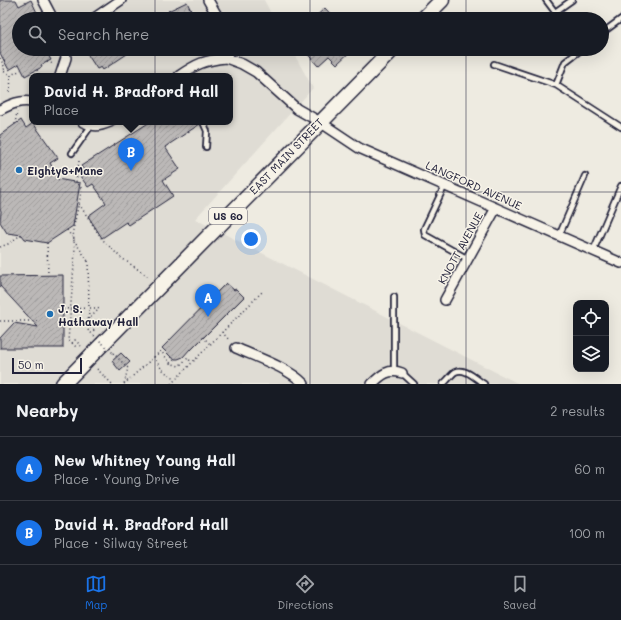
<!DOCTYPE html>
<meta charset="utf-8">
<style>
:root{--surface:#171b24;--page:#20242c;--text:#f1f3f6;--muted:#9ea1a6;--line:#363941;--accent:#1a73e8}
body{margin:0;font-family:Mali,sans-serif;background:var(--page);color:var(--text)}
.controls{position:absolute;right:12px;bottom:12px;display:grid;overflow:hidden;border-radius:8px;box-shadow:0 4px 16px #0002}
.controls button{width:36px;height:36px;display:grid;place-items:center;padding:0;border:0;border-bottom:1px solid var(--line);background:var(--surface);color:var(--text);font:20px sans-serif}
.scale{position:absolute;left:12px;bottom:10px;width:70px;box-sizing:border-box;padding-left:4px;border:2px solid #22223b;border-top:0;font-size:11px;line-height:14px;white-space:nowrap;color:#22223b;-webkit-text-stroke:3px #f7f3e8;paint-order:stroke}
.you{position:absolute;left:251px;top:239px;width:14px;height:14px;margin:-10px;border:3px solid #fff;border-radius:50%;background:#1a73e8;box-shadow:0 0 0 6px #1a73e833}
.badge{display:grid;place-items:center;width:26px;height:26px;border-radius:50%;background:var(--accent);color:#fff;font-size:13px;font-weight:700}
.pin{position:absolute;translate:-50% -33px;filter:drop-shadow(0 1px 2px #0008)}
.pin::after{content:'';position:absolute;top:21px;width:14px;height:12px;background:inherit;clip-path:polygon(0 0,100% 0,50% 100%)}
.popup{position:absolute;left:29px;top:73px;width:204px;height:52px;box-sizing:border-box;display:grid;place-content:center;border-radius:8px;background:var(--surface);filter:drop-shadow(0 1px 3px #0005);font-size:13px;white-space:nowrap;color:var(--muted)}
.popup b{font-size:15px;color:var(--text)}
.popup::after{content:'';position:absolute;left:50%;top:100%;margin-left:-8px;border:8px solid transparent;border-top-color:var(--surface)}
.list{margin:0;padding:0;list-style:none}
h2{display:flex;justify-content:space-between;align-items:center;height:52px;margin:0;padding:0 16px;font-size:17px}
h2 small{font-size:13px;font-weight:400;color:var(--muted)}
.list li{display:grid;grid-template-columns:26px 1fr auto;gap:12px;align-items:center;box-sizing:border-box;height:64px;padding:0 16px;border-top:1px solid var(--line)}
.list b{display:block;font-size:15px;white-space:nowrap}
.list p{margin:0;font-size:13px;white-space:nowrap;color:var(--muted)}
.list em{font-size:13px;font-style:normal;color:var(--muted)}
.icon{flex:none;width:22px;height:22px;fill:none;stroke:currentColor;stroke-width:2;stroke-linecap:round;stroke-linejoin:round}
.map{position:relative;flex:none;width:621px;height:384px;overflow:hidden}
.search{position:absolute;background:var(--surface);box-shadow:0 4px 16px #0002;left:12px;right:12px;top:12px;height:44px;display:flex;align-items:center;gap:10px;box-sizing:border-box;padding:0 14px;border-radius:22px;color:var(--muted);font-size:15px}
.sheet{height:180px;background:var(--surface)}
nav{display:flex;justify-content:space-around;align-items:center;box-sizing:border-box;height:56px;border-top:1px solid var(--line);background:var(--surface);font-size:11px;color:var(--muted)}
nav a{display:grid;justify-items:center;gap:2px}
nav .on{color:var(--accent)}
.map>svg:first-child{display:block}
.built{fill:#dfdcd4;fill-rule:evenodd}
.building{fill:url(#building-hatch);stroke:#22223b}
.lines{fill:none;stroke-linecap:round;stroke-linejoin:round}
.lane-casing{stroke:#22223b;stroke-width:8}
.street-casing{stroke:#22223b;stroke-width:12}
.primary-casing{stroke:#22223b;stroke-width:17}
.path{stroke:#22223b;stroke-width:1.5;stroke-dasharray:1 3;stroke-linecap:butt}
.lane{stroke:#f7f3e8;stroke-width:4.5}
.street{stroke:#f7f3e8;stroke-width:9}
.primary{stroke:#f7f3e8;stroke-width:14}
.path-bridge{stroke:#22223b;stroke-width:1.5;stroke-dasharray:1 3;stroke-linecap:butt}
.grid{fill:none;stroke:#22223b;stroke-width:1;stroke-opacity:0.55}
.poi-dot{fill:#1f6fb2;stroke:#f7f3e8;stroke-width:1.5}
.labels{text-anchor:middle;dominant-baseline:central;stroke-width:3;stroke-linejoin:round;paint-order:stroke}
.shield{fill:#f7f3e8;stroke:#62616f;stroke-width:1}
.shield-label{font-size:10px;font-weight:bold;fill:#22223b}
.street-label{font-size:11px;fill:#22223b;stroke:#f7f3e8}
.poi-label{font-size:11px;font-weight:bold;fill:#22223b;stroke:#f7f3e8;text-anchor:start}
</style>
<div class="map">
<svg width="621" height="384" viewBox="0 0 621 384">
<defs>
<pattern id="building-hatch" width="6" height="6" patternUnits="userSpaceOnUse"><rect width="6" height="6" fill="#bbb8b7"/><path d="M-1 1l2-2M0 6l6-6M5 7l2-2" fill="none" stroke="#a09e9e"/></pattern>
</defs>
<rect width="100%" height="100%" fill="#eeebe1"/>
<filter id="ink" filterUnits="userSpaceOnUse"><feTurbulence type="fractalNoise" baseFrequency=".025" numOctaves="2"/><feDisplacementMap in="SourceGraphic" scale="8" xChannelSelector="R" yChannelSelector="G"/><feConvolveMatrix kernelMatrix="1 2 1 2 8 2 1 2 1" color-interpolation-filters="sRGB"/></filter>
<g filter="url(#ink)">
<path class="built" d="M0,0H264L274,19H19V49H291L313,88L195,219L519,384H0ZM32,76H230V122H32Z"/>
<path class="building" d="M0,0H16L19,6L31,0L40,19H19V49H45L51,60L41,65L42,67L25,76L19,64L9,70L0,53Z
M187,2L193,15L183,19H177L176,16L172,18L168,11Z
M325,8L335,19H313Z
M84,49H124L127,54L103,70L101,67L97,69Z
M303,49H353L337,64L329,56L318,66Z
M21,120L26,128L33,123L58,158L50,163L57,175V179L80,183L73,226L47,243L25,239L22,235L7,233L0,222L1,211L0,209V135Z
M150,122H199L200,124L165,147L180,169L163,180L173,196L129,225L126,222L102,238L88,216L106,203L93,184L88,187L80,176L85,173L81,166Z
M63,275V348H0V338L14,323L38,327L0,286V276Z
M226,283L234,290L236,289L244,297L191,350L190,349L183,357L178,359H175L171,357L162,348Z
M121,353L130,362L120,371L112,361Z"/>
<g class="lines">
<g class="lane-casing">
<path id="lane" d="M546,0L555,12L572,0
M602,33L621,19
M494,64L556,85L621,127
M556,85L565,62L582,49
M203,122L207,131L206,147
M72,153L91,126
M445,185L424,229L425,235L468,259
M559,236L585,176
M593,251L621,186
M394,297V371
M402,373L414,384
M443,384C447,381 451,375 455,372C465,367 476,379 484,384"/>
</g>
<g class="street-casing">
<path id="street" d="M43,0L53,19
M208,0L219,19
M93,19L121,0
M229,49L226,58L242,64L256,72L297,109L320,122L359,148L621,263
M60,76L66,58L65,49
M179,76C196,64 205,60 226,58
M0,110C11,104 20,100 32,102
M83,122C95,127 98,127 110,122
M445,300L496,208
M236,348C256,357 289,368 304,384
M372,384C381,375 389,368 402,373"/>
</g>
<g class="primary-casing">
<path id="primary" d="M423,19L442,0
M63,384L393,49"/>
</g>
<path class="path" d="M0,58L5,68L3,71L11,75
M47,62L54,64
M37,70L40,76
M10,92L11,75L21,70
M15,124L17,112
M79,161L76,181L82,189L73,230L75,252L68,341L72,343L75,340L81,346
M79,204L102,239L120,257L149,277
M47,243L48,275
M0,247L8,244L22,234
M88,261L89,308H97L99,309L85,323L96,332
M0,321H40
M222,332L230,341
M203,337L210,344
M72,343L77,348
M113,353L128,368L124,384
M154,357L161,351L170,363L179,366L188,358L191,362
M170,363L175,359
M97,369L112,384
M124,384L154,357C160,368 165,374 176,378
M171,384L262,292"/>
<use href="#lane" class="lane"/>
<use href="#street" class="street"/>
<use href="#primary" class="primary"/>
<path class="path-bridge" d="M67,230L88,261
M63,309L89,308L88,330L113,353"/>
</g>
</g>
<path class="grid" d="M155,0V19M310,0V19M466,0V19M155,49V384M310,49V384M466,49V384M0,192H621"/>
<g class="poi-dot">
<circle cx="19" cy="170" r="4"/>
<circle cx="50" cy="314" r="4"/>
</g>
<g class="labels">
<rect class="shield" x="209" y="208" width="38" height="16" rx="3"/>
<g class="shield-label">
<text x="228" y="216">US 60</text>
</g>
<g class="street-label">
<text transform="translate(286 156) rotate(-46)">EAST MAIN STREET</text>
<text transform="translate(474 185) rotate(24)">LANGFORD AVENUE</text>
<text transform="translate(460 248) rotate(-61)">KNOTT AVENUE</text>
</g>
<g class="poi-label">
<text x="27" y="170">Eighty6+Mane</text>
<text x="58" y="308">J. S.<tspan x="58" dy="13">Hathaway Hall</tspan></text>
</g>
</g>
</svg>
<div class="controls">
<button><svg class="icon" aria-label="locate" viewBox="0 0 24 24"><circle cx="12" cy="12" r="6"/><path d="M12 2v4M12 18v4M2 12h4M18 12h4"/></svg></button>
<button><svg class="icon" aria-label="layers" viewBox="0 0 24 24"><path d="M12 4l9 5-9 5-9-5zM3 14l9 5 9-5"/></svg></button>
</div>
<div class="scale">50 m</div>
<div class="you"></div>
<div class="pin badge" style="left:208px;top:317px">A</div>
<div class="pin badge" style="left:131px;top:171px">B</div>
<div class="popup"><b>David H. Bradford Hall</b>Place</div>
<div class="search"><svg class="icon" aria-label="search" viewBox="0 0 24 24"><circle cx="10" cy="10" r="6"/><path d="M15 15l6 6"/></svg>Search here</div>
</div>
<section class="sheet">
<h2>Nearby<small>2 results</small></h2>
<ul class="list">
<li><span class="badge">A</span><div><b>New Whitney Young Hall</b><p>Place · Young Drive</p></div><em>60 m</em></li>
<li><span class="badge">B</span><div><b>David H. Bradford Hall</b><p>Place · Silway Street</p></div><em>100 m</em></li>
</ul>
</section>
<nav>
<a class="on"><svg class="icon" aria-label="map" viewBox="0 0 24 24"><path d="M3 6l6-2 6 2 6-2v14l-6 2-6-2-6 2zM9 4v14M15 6v14"/></svg>Map</a>
<a><svg class="icon" aria-label="directions" viewBox="0 0 24 24"><path d="M12 3l9 9-9 9-9-9zM9 14v-3h6M13 9l2 2-2 2"/></svg>Directions</a>
<a><svg class="icon" aria-label="saved" viewBox="0 0 24 24"><path d="M7 4h10v16l-5-4-5 4z"/></svg>Saved</a>
</nav>
